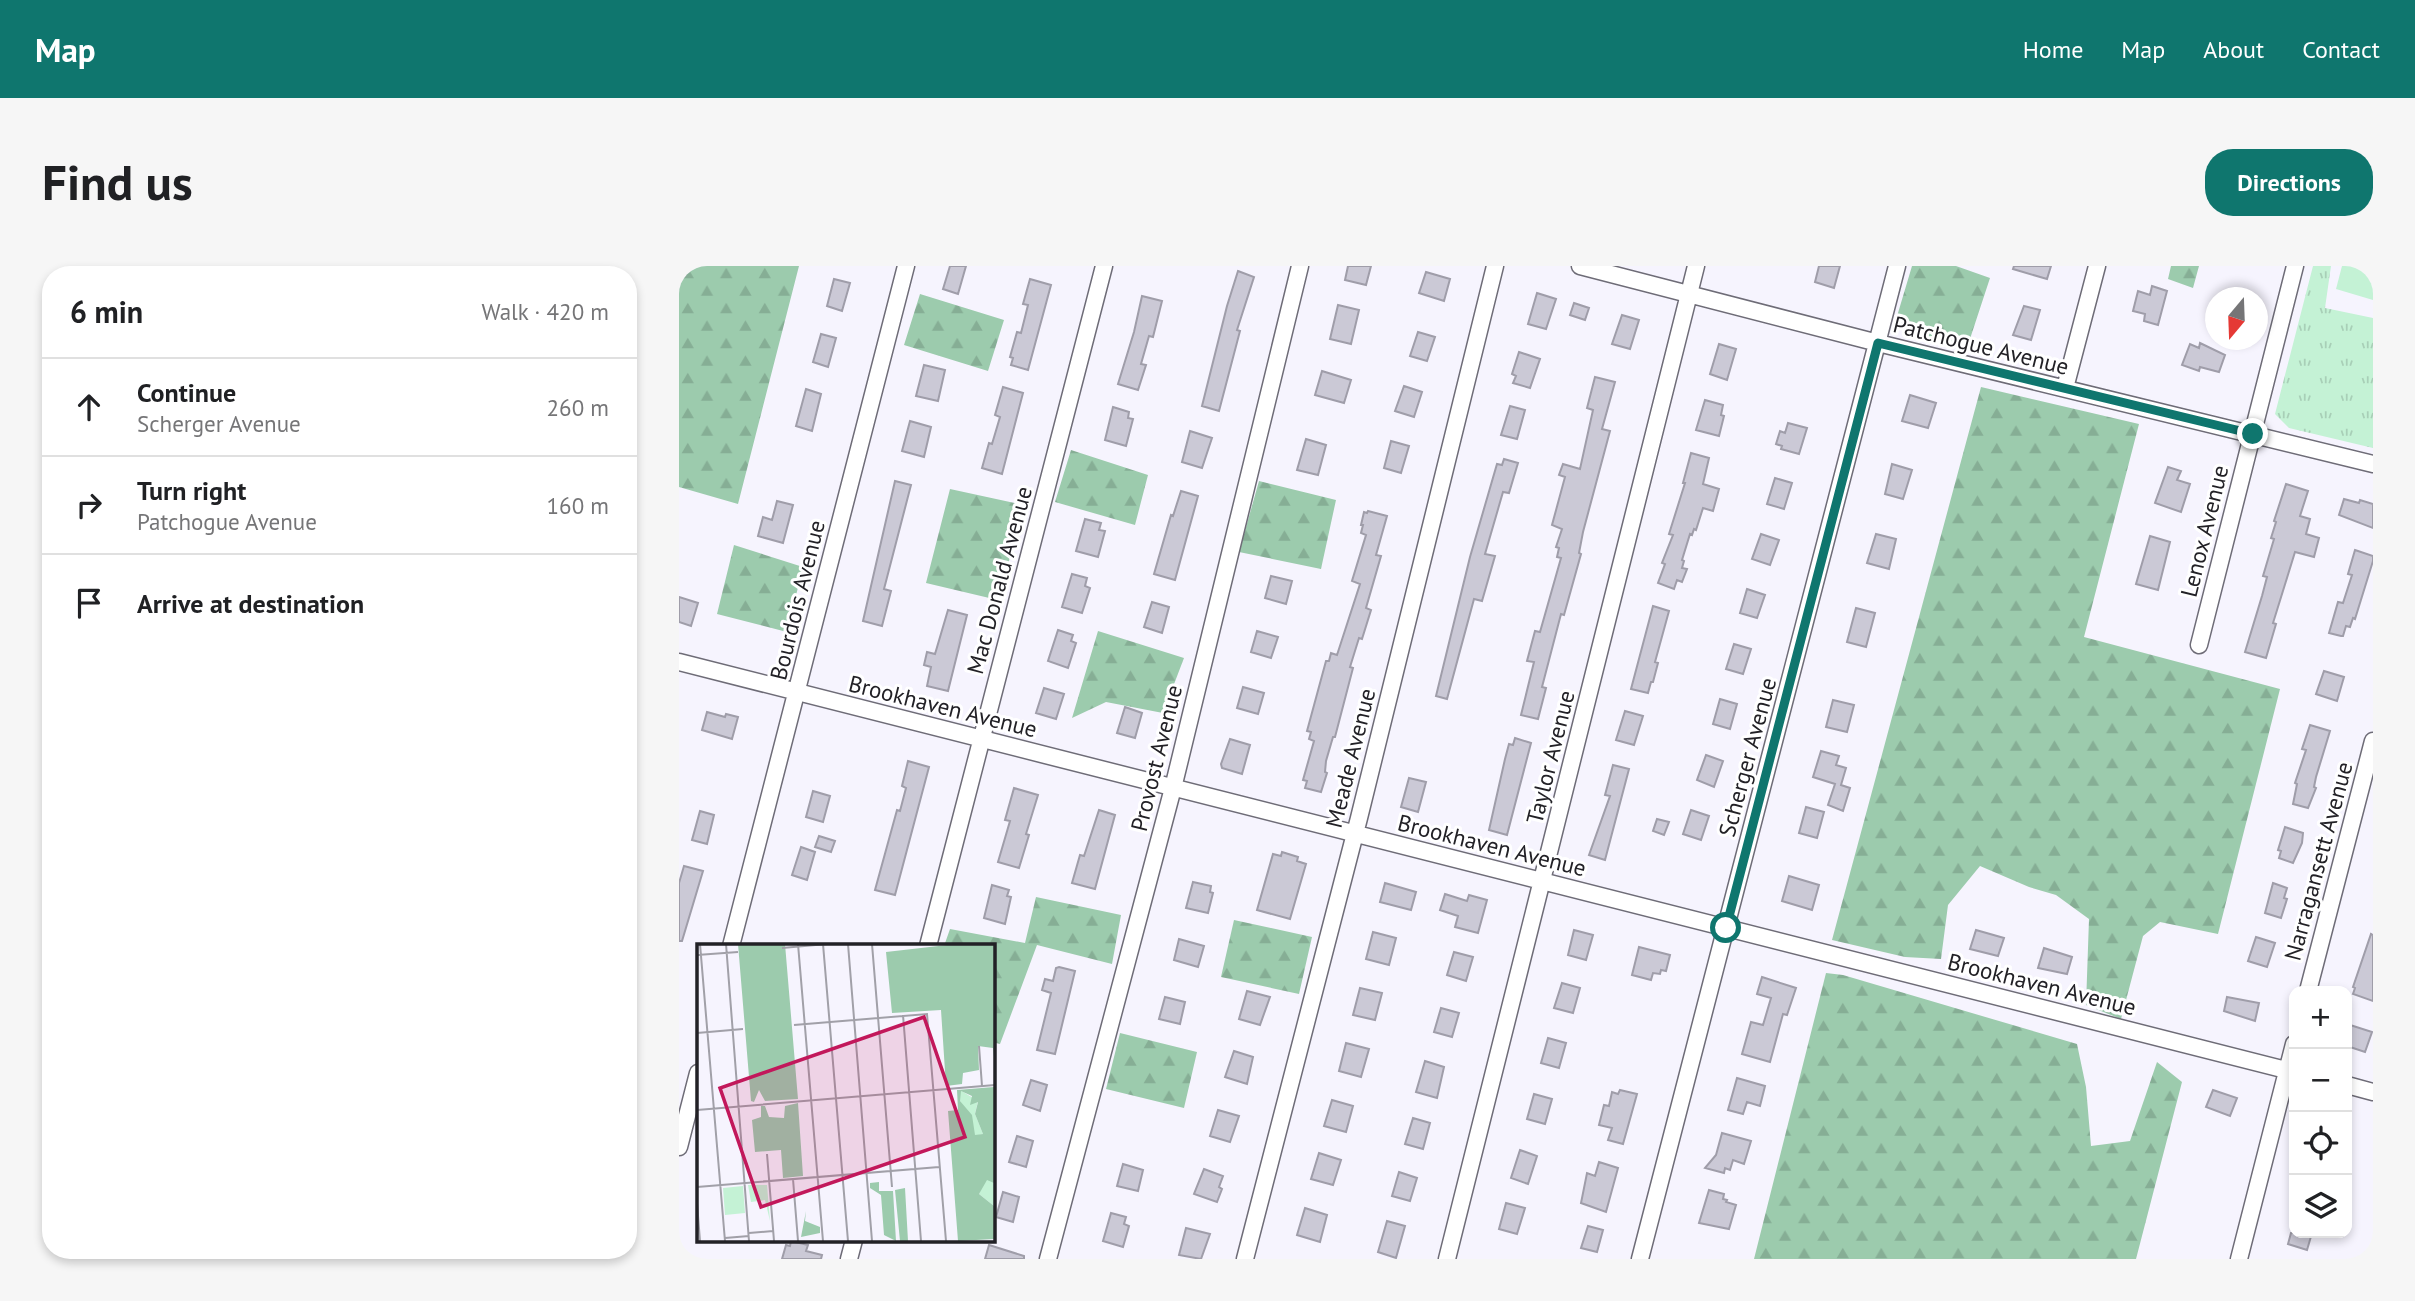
<!DOCTYPE html>
<meta charset="utf-8">
<style>
:root{--surface:#fff;--page:#f6f6f6;--text:#202124;--muted:#757577;--line:#e0e0e0;--accent:#0f766e}
body{margin:0;font-family:"PT Sans",sans-serif;background:var(--page);color:var(--text)}
.controls{position:absolute;right:21px;bottom:21px;display:grid;overflow:hidden;border-radius:14px;box-shadow:0 4px 10px #0003}
.controls button{width:63px;height:63px;display:grid;place-items:center;padding:0;border:0;border-bottom:2px solid var(--line);background:var(--surface);color:var(--text);font:35px sans-serif}
.compass{position:absolute;left:1526px;top:21px;width:63px;height:63px;border-radius:50%;background:var(--surface);box-shadow:0 4px 10px #0003;rotate:199deg}
.stop{position:absolute;width:21px;height:21px;margin:-16px;border:5px solid #0f766e;border-radius:50%;background:#fff}
.stop.end{background:#0f766e;border-color:#fff;box-shadow:0 2px 7px #0008}
.list{margin:0;padding:0;list-style:none}
h2{display:flex;justify-content:space-between;align-items:center;height:91px;margin:0;padding:0 28px;font-size:30px}
h2 small{font-size:23px;font-weight:400;color:var(--muted)}
.list li{display:grid;grid-template-columns:46px 1fr auto;gap:21px;align-items:center;box-sizing:border-box;height:98px;padding:0 28px;border-top:2px solid var(--line)}
.list b{display:block;font-size:26px;white-space:nowrap}
.list p{margin:0;font-size:23px;white-space:nowrap;color:var(--muted)}
.list em{font-size:23px;font-style:normal;color:var(--muted)}
.icon{flex:none;width:38px;height:38px;fill:none;stroke:currentColor;stroke-width:2;stroke-linecap:round;stroke-linejoin:round}
.map{position:relative;flex:none;width:1694px;height:993px;overflow:hidden;border-radius:28px}
header{display:flex;align-items:center;gap:42px;box-sizing:border-box;height:98px;padding:0 35px;background:var(--accent);color:#fff}
header strong{font-size:33px}
nav{display:flex;gap:38px;margin-inline-start:auto;font-size:24px}
.intro{display:flex;align-items:center;justify-content:space-between;box-sizing:border-box;height:168px;padding:0 42px}
h1{margin:0;font-size:49px}
.button{padding:18px 32px;border-radius:28px;background:var(--accent);color:#fff;font-size:24px;font-weight:700}
main{display:flex;gap:42px;padding:0 42px}
aside{flex:1;background:var(--surface);border-radius:28px;box-shadow:0 4px 10px #0003}
.map>svg:first-child{display:block}
.grass{fill:url(#grass-tufts)}
.forest{fill:url(#forest-firs)}
.garden{fill:#c4f2d5}
.building{fill:#cbc9d6;stroke:#9f9da9;stroke-width:2}
.lines{fill:none;stroke-linecap:round;stroke-linejoin:round}
.street-casing{stroke:#6e6c77;stroke-width:19}
.street{stroke:#fff;stroke-width:16}
.route{stroke:#0f766e;stroke-width:9}
.labels{text-anchor:middle;dominant-baseline:central;stroke-width:6;stroke-linejoin:round;paint-order:stroke}
.street-label{font-size:23px;fill:#222126;stroke:#fff}
.inset-road{fill:none;stroke:#a1a0a8;stroke-width:2}
.view{fill:#c2185b;fill-opacity:0.15;stroke:#c2185b;stroke-width:3.5}
.inset-edge{fill:none;stroke:#222126;stroke-width:3.5}
</style>
<header>
<strong>Map</strong>
<nav><a>Home</a><a>Map</a><a>About</a><a>Contact</a></nav>
</header>
<div class="intro"><h1>Find us</h1><a class="button">Directions</a></div>
<main>
<aside>
<h2>6 min<small>Walk · 420 m</small></h2>
<ul class="list">
<li><svg class="icon" aria-label="ahead" viewBox="0 0 24 24"><path d="M12 20V5M6 11l6-6 6 6"/></svg><div><b>Continue</b><p>Scherger Avenue</p></div><em>260 m</em></li>
<li><svg class="icon" aria-label="right" viewBox="0 0 24 24"><path d="M7 20v-9h11M14 6l5 5-5 5"/></svg><div><b>Turn right</b><p>Patchogue Avenue</p></div><em>160 m</em></li>
<li><svg class="icon" aria-label="arrive" viewBox="0 0 24 24"><path d="M6 21V4h12l-3 4 3 4H6"/></svg><div><b>Arrive at destination</b></div></li>
</ul>
</aside>
<div class="map">
<svg width="1694" height="993" viewBox="0 0 1694 993">
<defs>
<pattern id="grass-tufts" width="24" height="20" patternUnits="userSpaceOnUse" patternTransform="scale(1.75)"><rect width="24" height="20" fill="#c4f2d5"/><path d="M3 7l-1-3M5 7V3M7 7l1-3M15 17l-1-3M17 17v-4M19 17l1-3" fill="none" stroke="#a8cfb7"/></pattern>
<pattern id="forest-firs" width="22" height="20" patternUnits="userSpaceOnUse" patternTransform="scale(1.75)"><rect width="22" height="20" fill="#9ccbad"/><path d="M5 1l3.5 6h-7zM16 11l3.5 6h-7z" fill="#86ae95"/></pattern>
</defs>
<rect width="100%" height="100%" fill="#f6f4fe"/>
<path class="grass" d="M1634,0H1652L1646,42L1694,52V182L1610,162L1596,148Z"/>
<path class="forest" d="M0,0H120L59,238L0,221Z
M1233,0H1277L1311,12L1287,85L1216,57Z
M1492,0H1520L1514,22L1489,13Z
M241,28L325,54L309,105L225,79Z
M1302,121L1460,158L1405,371L1601,423L1539,668L1481,656L1464,670L1442,753L1407,739L1410,653L1377,629L1350,621L1301,600L1269,639L1262,693L1226,691L1153,674Z
M392,184L469,209L456,259L376,236Z
M580,215L657,234L642,303L560,286Z
M271,223L340,238L323,335L247,317Z
M55,279L124,301L108,366L38,348Z
M419,365L505,392L484,447L427,436L393,452Z
M357,631L442,649L433,698L358,679L321,778L313,776V680H265L271,663L346,677Z
M555,654L633,671L620,728L542,711Z
M1147,707L1164,709L1398,778L1407,821L1412,880L1451,875L1478,796L1503,816L1457,993H1075Z
M441,767L518,786L505,842L427,823Z"/>
<path class="garden" d="M1663,0H1694V34L1657,23Z"/>
<path class="building" d="M271,0H287L279,28L264,23Z
M669,0H692L687,19L666,14Z
M1140,0H1161L1155,22L1136,16Z
M1335,0H1372L1368,13L1334,3Z
M559,5L575,11L558,64L561,65L540,145L523,140L548,40Z
M747,6L771,13L765,35L740,27Z
M155,13L171,17L163,45L148,40Z
M351,13L372,19L349,104L332,99L334,92L331,91L338,66L342,67L349,39L344,38Z
M1473,20L1488,25L1479,59L1465,55L1466,48L1454,45L1459,25L1471,29Z
M858,27L877,33L867,63L849,58Z
M463,30L483,35L474,71L470,70L462,98L467,99L459,124L439,118L455,66Z
M895,37L910,42L906,54L891,49Z
M659,39L680,44L672,78L651,73Z
M1345,40L1361,44L1352,74L1334,69Z
M943,49L960,54L951,83L933,78Z
M739,66L756,71L748,95L731,90Z
M142,68L157,72L149,101L134,96Z
M1521,77L1546,89L1540,106L1521,101L1520,105L1503,99L1511,78L1520,82Z
M1040,78L1057,83L1048,114L1031,108Z
M840,86L861,93L851,122L834,117L837,110L833,108Z
M245,99L266,104L259,135L237,130Z
M643,105L672,114L665,137L636,129Z
M916,111L936,116L923,163L931,165L904,266L900,287L902,288L885,349L882,348L863,421L867,422L859,453L842,449L855,396L848,395L856,365L861,366L882,292L878,291L880,282L877,281L883,263L873,259L886,211L880,209L884,198L901,203L914,144L908,142Z
M725,120L743,126L735,151L716,145Z
M324,121L344,127L323,208L303,202L310,177L313,178L321,151L316,149Z
M127,123L142,128L133,165L117,160Z
M1231,129L1257,137L1249,162L1223,155Z
M1026,134L1044,139L1042,149L1045,150L1040,170L1017,164Z
M831,140L846,144L838,173L822,169Z
M434,141L450,146L449,152L454,153L447,180L426,174Z
M231,155L252,161L245,191L223,185Z
M1109,157L1128,162L1120,188L1102,183L1103,180L1097,178L1101,165L1106,167Z
M511,165L533,172L523,202L503,196Z
M627,173L647,179L639,209L618,204Z
M712,175L730,180L722,207L705,202Z
M1012,187L1030,192L1024,218L1040,223L1034,245L1024,242L1017,264L1015,263L1013,269L1011,268L1003,294L1005,295L1003,302L1008,303L1003,316L998,314L995,323L979,317L986,298L983,297L994,269L990,268L1006,217H1004Z
M825,193L839,197L830,227L824,226L806,288L816,290L803,335L795,333L768,433L757,430L791,291L811,222L818,198L823,199Z
M1213,198L1233,204L1224,233L1206,228Z
M1489,201L1502,205L1498,214L1511,218L1502,246L1476,237Z
M1096,212L1113,217L1105,243L1088,238Z
M216,215L232,219L205,323L212,325L203,360L184,355Z
M1607,218L1629,225L1621,250L1631,253L1627,268L1640,272L1635,291L1616,286L1594,357L1597,358L1587,392L1566,386L1583,330L1588,311L1584,310L1595,273L1592,272L1597,256L1595,255Z
M502,225L519,230L496,314L475,308L492,249L494,250Z
M1665,233L1680,237L1681,234L1694,238V262L1660,249Z
M98,235L114,239L104,277L79,270L84,251L93,254Z
M689,245L708,250L697,289L702,290L687,342L692,344L683,373L680,372L671,401L674,402L656,471H654L647,495L646,506L648,507L642,526L626,522L628,515L624,514L635,475L630,473L632,466L628,465L647,395H650L652,387L658,389L681,318L673,315L687,269L682,267L684,259H682L685,246L688,247Z
M406,253L422,257L420,264L426,265L419,291L397,285Z
M1082,268L1100,274L1091,299L1073,293Z
M1197,268L1217,273L1210,303L1188,297Z
M1471,270L1491,276L1479,324L1457,318Z
M1676,284L1694,290V295L1676,353L1674,352L1671,361L1667,360L1664,370H1662L1650,367L1659,336L1664,337L1673,309L1669,308Z
M393,308L408,312L406,320L411,322L403,347L383,341Z
M592,310L613,315L607,338L586,332Z
M1068,323L1086,329L1078,352L1061,347Z
M0,331L19,337L12,360L0,356Z
M473,336L490,341L483,367L465,361Z
M974,340L990,345L976,396L979,397L974,416H972L969,427L952,423Z
M1177,342L1196,347L1187,381L1168,376Z
M269,344L288,349L269,425L248,420L252,401L245,399L248,386L256,388Z
M379,364L394,369L392,375L397,377L389,402L369,395Z
M578,365L599,371L592,392L572,386Z
M1055,378L1072,383L1064,408L1047,403Z
M1645,405L1665,411L1658,435L1637,428Z
M564,421L585,427L579,448L558,442Z
M365,422L385,428L377,453L357,447Z
M1041,433L1058,438L1051,463L1034,458Z
M1154,434L1175,439L1168,466L1147,461Z
M446,441L463,447L456,472L438,467Z
M946,445L964,450L955,479L937,474Z
M28,446L46,451L47,448L59,451L53,473L23,464Z
M1631,459L1651,465L1637,511L1635,521L1637,522L1629,542L1614,538L1618,518L1616,517L1627,484L1623,483Z
M836,472L852,477L828,569L810,564L826,493L830,478L834,479Z
M551,473L571,479L563,508L543,502L542,498Z
M1142,485L1160,490L1157,499L1167,502L1162,519L1171,522L1164,545L1149,539L1156,518L1134,511Z
M1027,489L1044,495L1035,521L1018,514Z
M229,495L250,501L216,629L196,624L218,544L221,545L227,522L223,520Z
M934,499L950,503L926,594L910,589L931,530L926,529Z
M730,512L747,516L739,546L722,541Z
M335,522L359,529L347,568L350,569L340,602L319,596L331,555L326,554Z
M134,525L151,530L144,556L127,551Z
M1127,541L1145,546L1138,572L1120,567Z
M420,544L436,549L416,623L393,617L401,589L405,590Z
M1012,544L1030,550L1022,574L1004,568Z
M21,545L35,549L28,578L13,574Z
M978,553L990,556L985,569L974,565Z
M1606,561L1624,567L1623,577L1614,597L1600,592L1602,585L1599,584Z
M140,570L156,575L152,586L136,581Z
M122,581L136,586L128,614L113,609Z
M603,586L619,591L618,595L627,598L611,653L578,644L594,588L602,590Z
M5,600L24,605L3,675H0V617Z
M1110,610L1140,619L1133,644L1103,635Z
M514,616L532,620L531,626L534,627L529,647L507,642Z
M706,617L737,626L732,644L701,636Z
M1594,617L1608,622L1605,632L1608,633L1602,652L1586,647Z
M313,619L330,624L328,630L332,631L326,658L305,652Z
M766,628L788,635L790,629L808,634L799,667L776,661L779,650L761,644Z
M895,664L914,669L907,694L889,689Z
M1297,664L1325,672L1319,690L1291,683Z
M694,666L717,672L710,699L687,693Z
M1692,668L1694,669V735L1674,728L1676,722L1674,721Z
M1577,671L1596,677L1588,701L1569,695Z
M500,673L525,680L519,701L495,694Z
M960,681L991,689L987,705L982,704L981,708L974,707L972,714L953,709Z
M1365,682L1393,691L1388,708L1359,702Z
M775,686L794,691L787,715L768,709Z
M380,701L396,705L376,788L358,784L372,727L363,724L366,713L374,715L377,702Z
M1083,711L1117,722L1108,749L1104,748L1091,796L1063,788L1072,756L1084,759L1092,732L1078,728Z
M883,717L901,722L894,747L875,742Z
M681,722L703,727L696,754L674,749Z
M568,725L591,731L581,759L560,753Z
M486,731L506,736L501,758L480,753Z
M1548,731L1580,737L1576,755L1545,745Z
M762,742L780,747L773,771L755,766Z
M1668,758L1693,766L1686,786L1668,780Z
M869,772L887,777L880,802L862,797Z
M667,777L690,783L682,811L660,805Z
M555,785L574,791L568,818L546,811Z
M746,795L765,801L758,832L737,826Z
M1058,812L1086,820L1081,840L1068,836L1064,848L1049,844Z
M352,814L368,819L361,845L344,839Z
M941,824L958,828L944,878L929,874L933,862L920,859L925,839L930,840L933,826L939,828Z
M1534,824L1558,832L1551,850L1527,841Z
M855,828L873,833L866,858L848,853Z
M653,834L674,840L667,866L645,860Z
M539,844L560,850L551,876L531,870Z
M734,852L751,857L744,883L726,878Z
M1043,867L1072,875L1065,898L1054,894L1051,904L1046,902L1045,907L1026,902L1037,889Z
M338,870L354,875L347,901L330,896Z
M841,884L858,890L849,918L832,912Z
M640,887L662,894L654,919L632,913Z
M920,896L939,902L927,946L902,937L908,907L916,910Z
M444,898L464,904L459,925L438,920Z
M525,903L544,910L540,921L543,923L538,936L515,928Z
M720,906L738,912L731,935L713,930Z
M1030,924L1045,928L1044,933L1048,934L1047,936L1057,939L1050,963L1020,957Z
M324,926L340,931L334,956L317,951Z
M827,937L846,942L838,968L820,963Z
M626,942L648,949L641,976L618,969Z
M432,947L447,951L445,958L450,960L444,981L424,975Z
M708,955L726,960L717,992L699,986Z
M909,960L924,964L918,986L902,982Z
M507,962L531,968L522,993L500,989Z
M1612,967H1633L1628,984L1609,978Z
M112,975L129,979L127,985L143,989L142,993H103L107,979L111,980Z
M310,979L345,990V993H306Z"/>
<g class="lines">
<g class="street-casing">
<path id="street" d="M901,0L1199,77L1694,198
M1386,122L1418,0
M1520,379L1616,0
M0,396L1615,806
M52,680L227,0
M249,680L425,0
M1629,725L1694,475
M1668,819L1694,826
M0,881L19,807
M170,993L175,974
M369,993L494,522L621,0
M566,993L680,552L816,0
M768,993L1017,0
M961,993L1218,0
M1560,993L1615,778"/>
</g>
<use href="#street" class="street"/>
</g>
<g class="lines">
<path class="route" d="M1047,662L1199,77L1574,168"/>
</g>
<g class="labels">
<g class="street-label">
<text transform="translate(1302 79) rotate(14)">Patchogue Avenue</text>
<text transform="translate(1525 265) rotate(-76)">Lenox Avenue</text>
<text transform="translate(320 314) rotate(-75)">Mac Donald Avenue</text>
<text transform="translate(118 334) rotate(-76)">Bourdois Avenue</text>
<text transform="translate(264 440) rotate(14)">Brookhaven Avenue</text>
<text transform="translate(871 491) rotate(-76)">Taylor Avenue</text>
<text transform="translate(1068 491) rotate(-75)">Scherger Avenue</text>
<text transform="translate(477 492) rotate(-76)">Provost Avenue</text>
<text transform="translate(671 492) rotate(-76)">Meade Avenue</text>
<text transform="translate(813 579) rotate(14)">Brookhaven Avenue</text>
<text transform="translate(1639 595) rotate(-75)">Narragansett Avenue</text>
<text transform="translate(1363 718) rotate(14)">Brookhaven Avenue</text>
</g>
</g>
<g transform="translate(18 678)">
<rect width="298" height="298" fill="#f6f4fe"/>
<path d="M263,146L281,157L278,170L286,190L278,192L263,157ZM289,230L297,239V262L282,250ZM51,241H70L73,277L68,256L54,258ZM46,242L48,269L28,271L26,244Z" fill="#c4f2d5"/>
<path d="M41,0H88L101,155L68,157L62,146L57,158L54,157ZM259,0H297V113L296,104L281,102L282,126L266,129L265,140L249,142L244,66L195,69L189,8ZM297,143V239L290,236L282,250L297,262V295L261,297L251,167L261,166L260,146ZM264,147L275,152L273,161L281,158L278,170L286,190L278,191L275,171L263,157ZM101,159L106,232L86,234L84,206L58,208L55,176L64,173V162H68L72,173L87,174L88,162ZM182,238V247H196L199,297L187,291L184,251L173,244V239ZM208,244L211,297H203L198,246ZM109,267L108,277L123,283V289L104,293Z" fill="#9ccbad" fill-rule="evenodd"/>
<path class="inset-road" d="M3,0L28,297M29,0L52,297M101,0L126,297M126,0L151,297M151,0L175,297M175,0L195,243M85,4L130,0M0,11L41,8M206,71L224,297M97,81L230,70L249,297M0,89L46,85M282,102L285,142M0,166L298,141M70,210L77,297M96,235L101,297M0,243L242,223M0,259L3,297M52,289L76,287M28,294L52,292"/>
<path class="view" d="M227,73L268,193L64,263L23,144Z"/>
<rect width="298" height="298" class="inset-edge"/>
</g>
</svg>
<div class="controls">
<button>+</button>
<button>−</button>
<button><svg class="icon" aria-label="locate" viewBox="0 0 24 24"><circle cx="12" cy="12" r="6"/><path d="M12 2v4M12 18v4M2 12h4M18 12h4"/></svg></button>
<button><svg class="icon" aria-label="layers" viewBox="0 0 24 24"><path d="M12 4l9 5-9 5-9-5zM3 14l9 5 9-5"/></svg></button>
</div>
<svg class="compass" viewBox="-18 -18 36 36"><path d="M0-13l5 13h-10z" fill="#e53935"/><path d="M0 13l5-13h-10z" fill="#757577"/></svg>
<div class="stop" style="left:1047px;top:662px"></div>
<div class="stop end" style="left:1574px;top:168px"></div>
</div>
</main>
